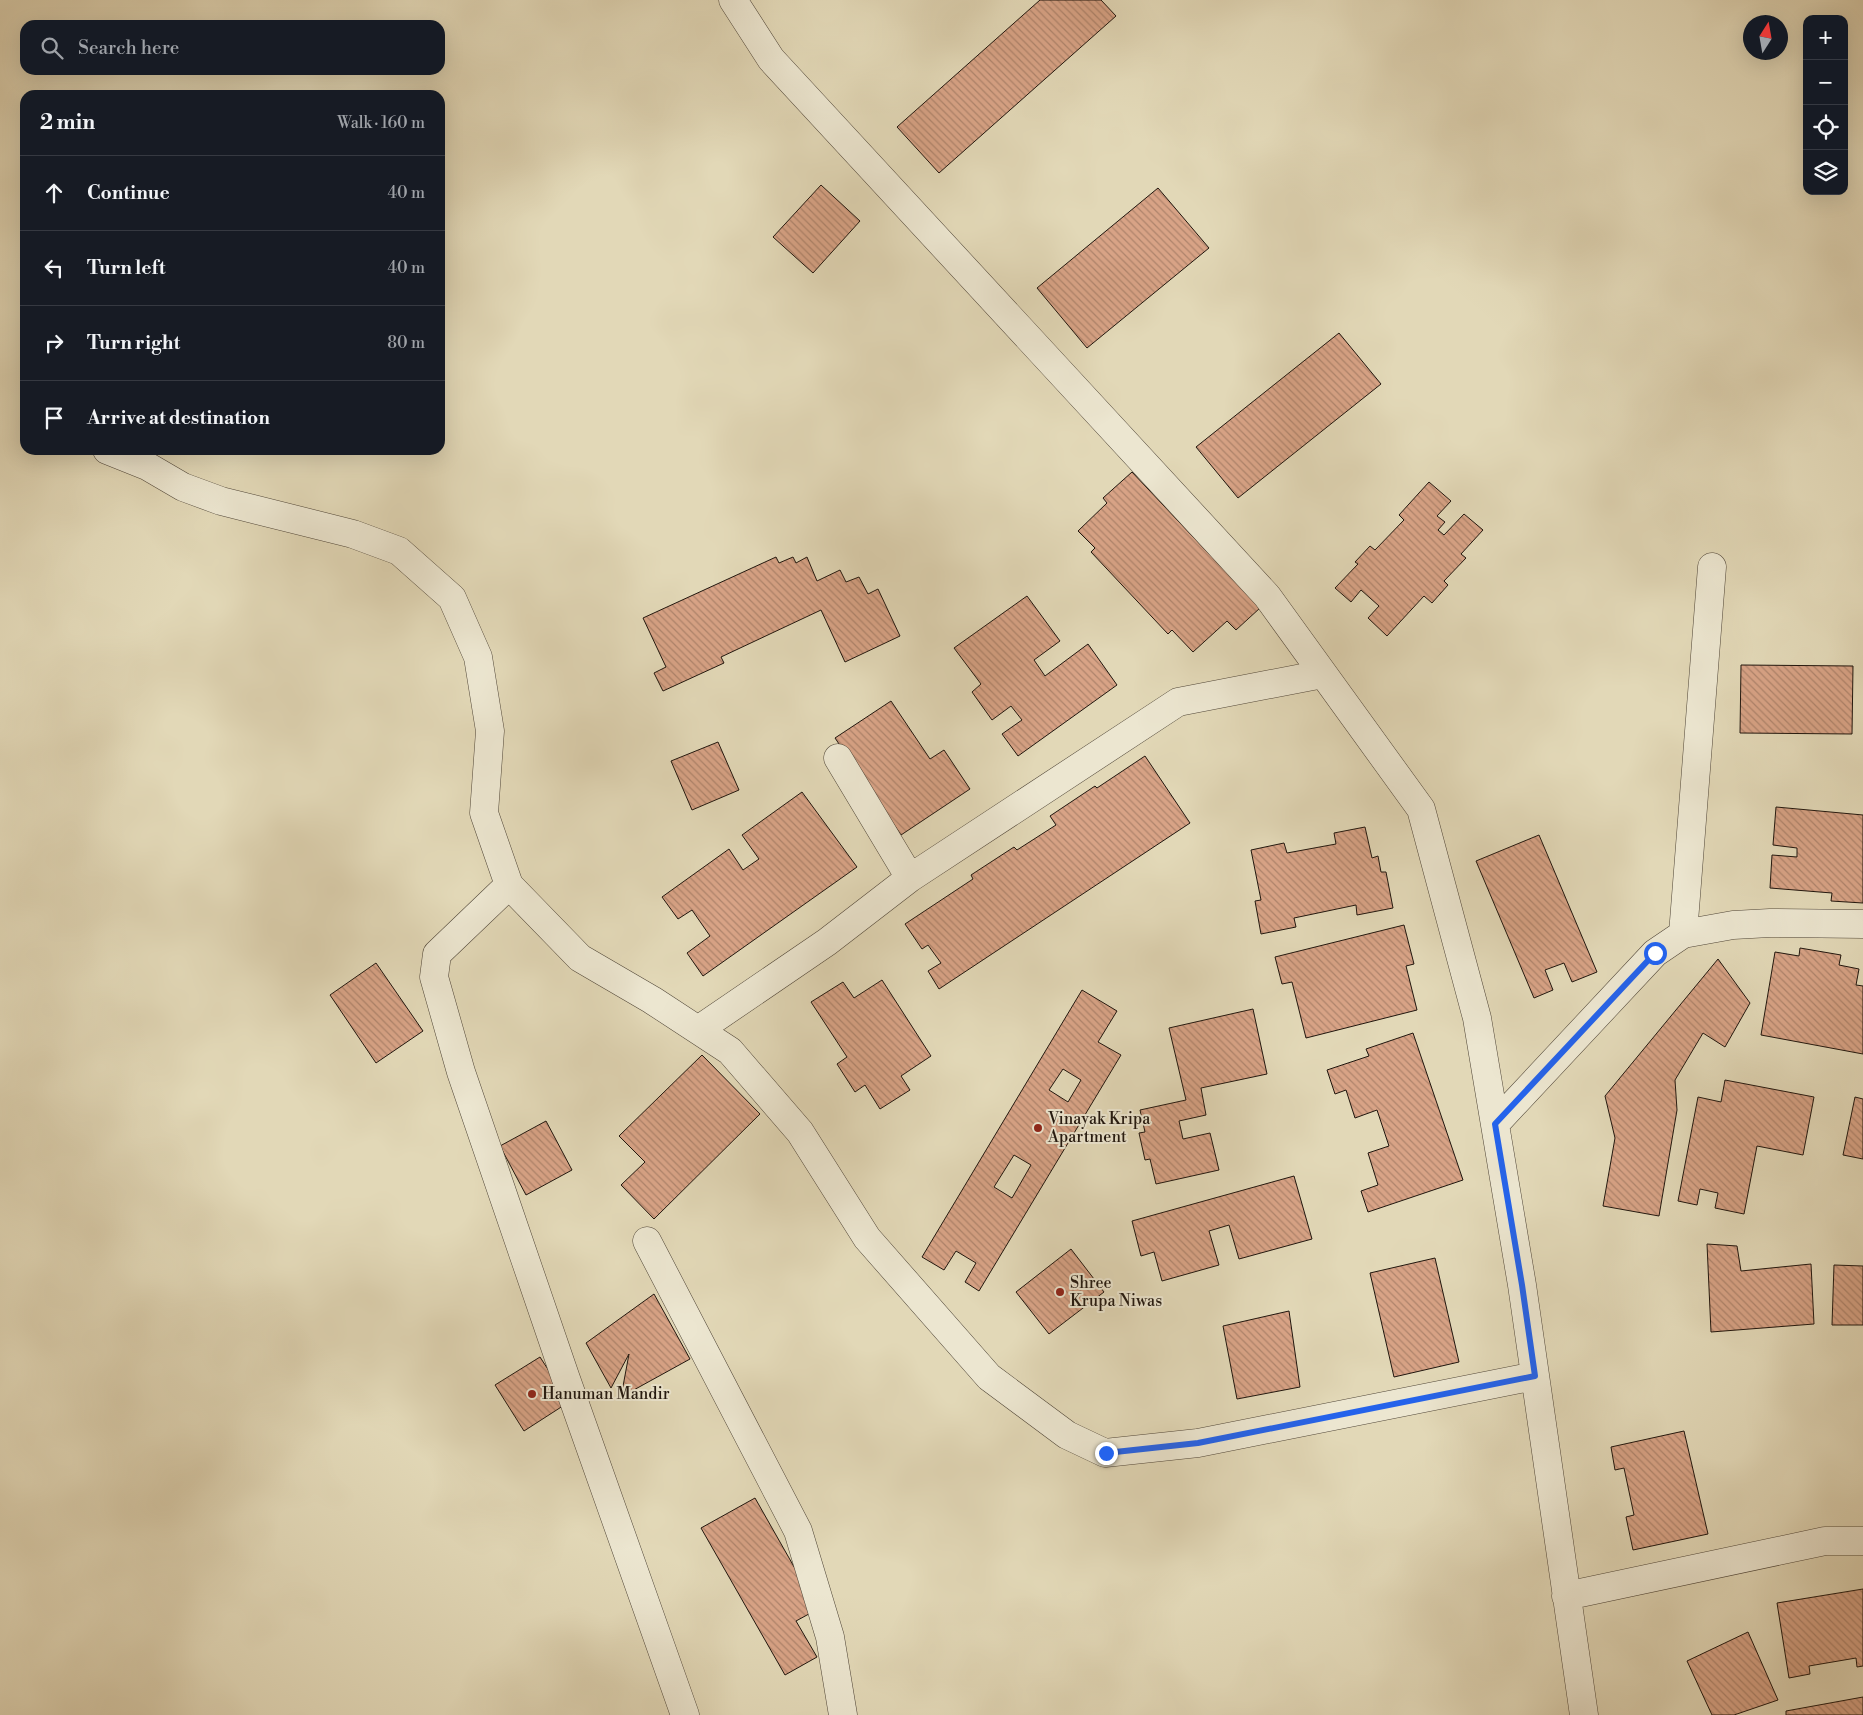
<!DOCTYPE html>
<meta charset="utf-8">
<style>
:root{--surface:#171b24;--page:#242831;--text:#f1f3f6;--muted:#9ea1a6;--line:#363941}
body{margin:0;font-family:"Libre Bodoni",serif;background:var(--page);color:var(--text)}
.controls{position:absolute;right:15px;top:15px;display:grid;overflow:hidden;border-radius:10px;box-shadow:0 5px 20px #0002}
.controls button{width:45px;height:45px;display:grid;place-items:center;padding:0;border:0;border-bottom:1px solid var(--line);background:var(--surface);color:var(--text);font:25px sans-serif}
.compass{position:absolute;left:1743px;top:15px;width:45px;height:45px;border-radius:50%;background:var(--surface);box-shadow:0 5px 20px #0002;rotate:11deg}
.stop{position:absolute;width:15px;height:15px;margin:-11px;border:4px solid #2563eb;border-radius:50%;background:#fff}
.stop.end{background:#2563eb;border-color:#fff;box-shadow:0 1px 5px #0008}
.list{margin:0;padding:0;list-style:none}
h2{display:flex;justify-content:space-between;align-items:center;height:65px;margin:0;padding:0 20px;font-size:21px}
h2 small{font-size:16px;font-weight:400;color:var(--muted)}
.list li{display:grid;grid-template-columns:32px 1fr auto;gap:15px;align-items:center;box-sizing:border-box;height:75px;padding:0 20px;border-top:1px solid var(--line)}
.list b{display:block;font-size:19px;white-space:nowrap}
.list em{font-size:16px;font-style:normal;color:var(--muted)}
.icon{flex:none;width:28px;height:28px;fill:none;stroke:currentColor;stroke-width:2;stroke-linecap:round;stroke-linejoin:round}
.map{position:relative;flex:none;width:1863px;height:1715px;overflow:hidden}
.search{position:absolute;background:var(--surface);box-shadow:0 5px 20px #0002;left:20px;top:20px;width:425px;height:55px;display:flex;align-items:center;gap:12px;box-sizing:border-box;padding:0 18px;border-radius:15px;color:var(--muted);font-size:19px}
.panel{position:absolute;background:var(--surface);box-shadow:0 5px 20px #0002;left:20px;top:90px;width:425px;height:365px;border-radius:15px}
.map>svg:first-child{display:block}
.building{fill:url(#building-back-hatch);stroke:#20160e;fill-rule:evenodd}
.lines{fill:none;stroke-linecap:round;stroke-linejoin:round}
.minor-casing{stroke:#504638;stroke-width:29}
.minor{stroke:#ece6d0;stroke-width:28}
.route{stroke:#2563eb;stroke-width:6}
.poi-dot{fill:#8f2418;stroke:#ece6d0;stroke-width:2}
.labels{text-anchor:middle;dominant-baseline:central;stroke-width:4;stroke-linejoin:round;paint-order:stroke}
.poi-label{font-size:16px;fill:#20160e;stroke:#ece6d0;text-anchor:start}
</style>
<div class="map">
<svg width="1863" height="1715" viewBox="0 0 1863 1715">
<defs>
<pattern id="building-back-hatch" width="6" height="6" patternUnits="userSpaceOnUse" patternTransform="scale(1.25)"><rect width="6" height="6" fill="#d8a386"/><path d="M-1 5l2 2M0 0l6 6M5-1l2 2" fill="none" stroke="#af846c"/></pattern>
</defs>
<rect width="100%" height="100%" fill="#e2d8b7"/>
<filter id="stains"><feTurbulence type="fractalNoise" baseFrequency=".004" numOctaves="4"/><feColorMatrix values="0 0 0 0 .2 0 0 0 0 .09 0 0 0 0 .02 0 0 0 .5 -.17"/></filter>
<radialGradient id="worn" r=".72"><stop offset=".6" stop-color="#630" stop-opacity="0"/><stop offset="1" stop-color="#630" stop-opacity=".3"/></radialGradient>
<path class="building" d="M1040,0H1101L1116,16L939,173L897,127Z
M821,185L860,221L813,273L773,237Z
M1158,188L1209,248L1087,348L1037,288Z
M1339,333L1381,384L1238,498L1196,447Z
M1132,472L1260,608L1236,630L1227,621L1193,652L1172,630L1168,634L1091,552L1095,548L1078,531L1107,503L1103,498Z
M1429,482L1451,501L1437,516L1445,522L1438,530L1444,535L1464,514L1483,530L1461,554L1466,558L1444,581L1448,585L1432,603L1424,596L1387,636L1368,618L1379,606L1361,590L1351,602L1335,588L1358,564L1355,562L1370,546L1375,550L1404,520L1399,515Z
M776,557L779,563L793,557L796,563L807,557L817,581L840,570L846,582L859,577L868,594L878,589L900,636L845,662L821,610L721,657L724,663L663,691L654,673L666,667L643,618Z
M1027,596L1060,641L1034,660L1045,676L1088,644L1117,685L1018,756L1002,734L1022,720L1011,706L992,720L972,692L981,684L954,648Z
M1741,665L1853,666L1852,734L1740,733Z
M891,701L930,759L944,750L970,789L901,835L835,738Z
M718,742L739,790L692,810L671,761Z
M1145,756L1190,823L939,989L928,971L941,963L928,945L922,949L905,924L973,879L971,875L1014,847L1017,850L1056,825L1050,816L1095,786L1097,788Z
M802,792L857,867L703,976L687,953L710,936L692,910L678,919L662,897L729,849L743,870L759,859L742,835Z
M1776,807L1863,815V903L1831,901L1832,893L1770,888L1772,855L1797,857V848L1773,845Z
M1365,827L1372,858L1378,856L1381,872H1386L1393,908L1357,915L1356,905L1294,918L1296,927L1261,934L1255,901L1261,900L1251,850L1284,843L1287,853L1336,844L1334,833Z
M1539,835L1597,972L1572,982L1564,963L1545,970L1553,990L1534,998L1476,861Z
M1404,925L1414,964L1406,966L1417,1010L1306,1038L1292,982L1282,984L1275,957Z
M1800,948L1841,955L1839,965L1859,969L1856,985L1863,986V1054L1761,1035L1775,952L1799,956Z
M1718,959L1750,1003L1725,1047L1703,1033L1675,1080L1677,1110L1659,1216L1603,1206L1615,1138L1605,1096Z
M376,963L423,1031L376,1063L330,995Z
M882,980L931,1056L901,1076L910,1090L880,1109L865,1085L855,1092L837,1064L847,1057L811,1002L843,982L854,998Z
M1082,990L1117,1011L1098,1042L1121,1055L979,1291L965,1282L976,1263L956,1251L944,1270L922,1257ZM1063,1069L1081,1080L1068,1102L1049,1090ZM1014,1155L1031,1165L1012,1198L994,1187Z
M1253,1009L1267,1074L1201,1088L1206,1115L1179,1121L1183,1139L1210,1133L1219,1170L1156,1184L1150,1159L1145,1160L1139,1133L1145,1132L1140,1110L1186,1100L1169,1028Z
M1413,1033L1463,1180L1368,1212L1361,1191L1378,1185L1368,1153L1389,1146L1377,1110L1355,1118L1346,1090L1335,1094L1327,1070L1369,1056L1366,1049Z
M702,1055L760,1114L654,1219L621,1185L645,1162L619,1136Z
M1725,1080L1814,1097L1803,1155L1757,1146L1744,1214L1715,1208L1718,1193L1700,1189L1697,1205L1678,1201L1698,1097L1721,1102Z
M1855,1097L1863,1099V1159L1843,1155Z
M546,1121L572,1170L526,1195L500,1146Z
M1294,1176L1312,1239L1239,1259L1229,1225L1209,1231L1219,1265L1162,1281L1154,1252L1141,1256L1132,1221Z
M1707,1244L1737,1246L1741,1271L1811,1264L1814,1324L1711,1332Z
M1071,1249L1104,1292L1049,1334L1016,1292Z
M1435,1258L1459,1362L1394,1377L1370,1273Z
M1834,1265L1863,1266V1325H1832Z
M654,1294L690,1359L621,1397L629,1354L611,1388L586,1343Z
M1289,1311L1300,1387L1237,1399L1223,1326Z
M540,1357L569,1402L524,1431L495,1385Z
M1684,1431L1708,1534L1633,1550L1626,1517L1634,1515L1624,1468L1615,1470L1611,1447Z
M755,1498L818,1609L796,1621L817,1657L785,1675L701,1528Z
M1863,1589V1666L1857,1667L1856,1658L1809,1666L1810,1674L1789,1678L1777,1603Z
M1748,1632L1778,1700L1734,1715H1712L1687,1661Z
M1863,1697V1715H1786V1711Z"/>
<g class="lines">
<g class="minor-casing">
<path id="minor" d="M733,0L771,59L1267,596L1421,809L1477,1018L1522,1285L1584,1715
M107,450L147,466L183,487L221,501L353,534L399,551L452,598L478,657L490,731L484,813L509,885L580,958L652,1000L730,1051L800,1132L867,1238L989,1377L1067,1435L1105,1453L1198,1443L1535,1376
M838,758L910,878L1178,702L1323,674
M509,885L437,954L434,977L461,1072L565,1376L685,1715
M1683,934L1712,567
M698,1030L827,942L910,878
M1495,1124L1655,953L1683,934L1733,925L1770,923L1863,924
M647,1241L798,1531L830,1637L843,1715
M1566,1596L1825,1541H1863"/>
</g>
<use href="#minor" class="minor"/>
</g>
<g class="lines">
<path class="route" d="M1106,1453L1198,1443L1535,1376L1522,1285L1495,1124L1655,953"/>
</g>
<g class="poi-dot">
<circle cx="1038" cy="1128" r="5"/>
<circle cx="1060" cy="1292" r="5"/>
<circle cx="532" cy="1394" r="5"/>
</g>
<g class="labels">
<g class="poi-label">
<text x="1048" y="1119">Vinayak Kripa<tspan x="1048" dy="18">Apartment</tspan></text>
<text x="1070" y="1283">Shree<tspan x="1070" dy="18">Krupa Niwas</tspan></text>
<text x="542" y="1394">Hanuman Mandir</text>
</g>
</g>
<rect width="100%" height="100%" filter="url(#stains)"/>
<rect width="100%" height="100%" fill="url(#worn)"/>
</svg>
<div class="controls">
<button>+</button>
<button>−</button>
<button><svg class="icon" aria-label="locate" viewBox="0 0 24 24"><circle cx="12" cy="12" r="6"/><path d="M12 2v4M12 18v4M2 12h4M18 12h4"/></svg></button>
<button><svg class="icon" aria-label="layers" viewBox="0 0 24 24"><path d="M12 4l9 5-9 5-9-5zM3 14l9 5 9-5"/></svg></button>
</div>
<svg class="compass" viewBox="-18 -18 36 36"><path d="M0-13l5 13h-10z" fill="#e53935"/><path d="M0 13l5-13h-10z" fill="#9ea1a6"/></svg>
<div class="stop" style="left:1655px;top:953px"></div>
<div class="stop end" style="left:1106px;top:1453px"></div>
<div class="search"><svg class="icon" aria-label="search" viewBox="0 0 24 24"><circle cx="10" cy="10" r="6"/><path d="M15 15l6 6"/></svg>Search here</div>
<section class="panel">
<h2>2 min<small>Walk · 160 m</small></h2>
<ul class="list">
<li><svg class="icon" aria-label="ahead" viewBox="0 0 24 24"><path d="M12 20V5M6 11l6-6 6 6"/></svg><div><b>Continue</b></div><em>40 m</em></li>
<li><svg class="icon" aria-label="left" viewBox="0 0 24 24"><path d="M17 20v-9H6M10 6l-5 5 5 5"/></svg><div><b>Turn left</b></div><em>40 m</em></li>
<li><svg class="icon" aria-label="right" viewBox="0 0 24 24"><path d="M7 20v-9h11M14 6l5 5-5 5"/></svg><div><b>Turn right</b></div><em>80 m</em></li>
<li><svg class="icon" aria-label="arrive" viewBox="0 0 24 24"><path d="M6 21V4h12l-3 4 3 4H6"/></svg><div><b>Arrive at destination</b></div></li>
</ul>
</section>
</div>
